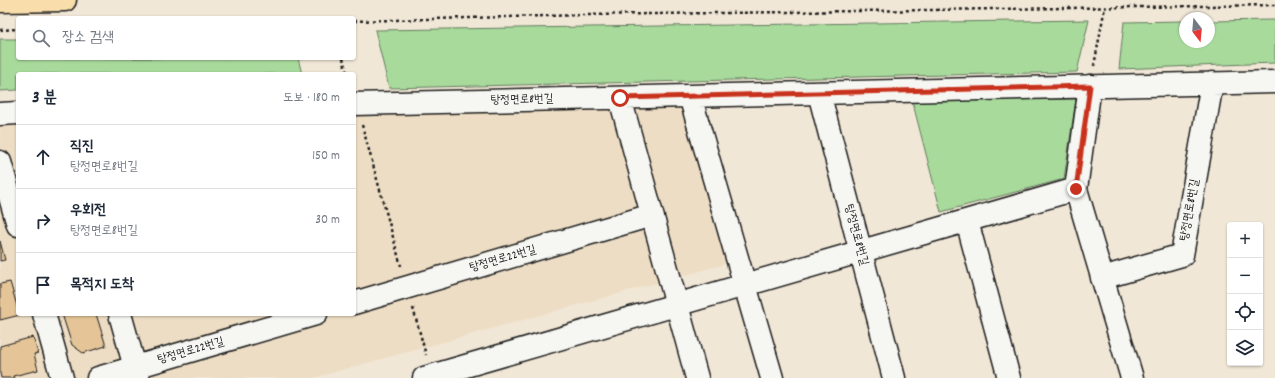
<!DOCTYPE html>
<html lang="ko">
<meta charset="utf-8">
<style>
:root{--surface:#fff;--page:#f2f2f3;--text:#1f2937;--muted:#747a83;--line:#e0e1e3}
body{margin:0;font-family:Dekko,"Poor Story",sans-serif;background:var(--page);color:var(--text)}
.controls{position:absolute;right:12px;bottom:12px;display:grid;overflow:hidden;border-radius:4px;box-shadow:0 1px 3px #0004}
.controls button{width:36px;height:36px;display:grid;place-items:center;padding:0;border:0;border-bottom:1px solid var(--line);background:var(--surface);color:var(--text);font:20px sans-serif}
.compass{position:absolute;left:1179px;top:12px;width:36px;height:36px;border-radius:50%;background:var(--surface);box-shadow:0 1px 3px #0004;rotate:164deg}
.stop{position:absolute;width:12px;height:12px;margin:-9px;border:3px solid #c8321e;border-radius:50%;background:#fff}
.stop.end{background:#c8321e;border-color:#fff;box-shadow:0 1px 4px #0008}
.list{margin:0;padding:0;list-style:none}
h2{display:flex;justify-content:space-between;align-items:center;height:52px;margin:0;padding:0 16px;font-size:17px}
h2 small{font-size:13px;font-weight:400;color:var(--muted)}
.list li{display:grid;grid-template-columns:26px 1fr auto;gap:12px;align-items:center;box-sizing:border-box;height:64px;padding:0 16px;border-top:1px solid var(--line)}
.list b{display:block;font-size:15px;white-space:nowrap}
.list p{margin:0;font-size:13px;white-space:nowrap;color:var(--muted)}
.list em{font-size:13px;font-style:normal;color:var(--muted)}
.icon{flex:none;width:22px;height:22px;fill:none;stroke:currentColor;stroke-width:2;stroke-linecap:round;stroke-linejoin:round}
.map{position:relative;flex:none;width:1275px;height:378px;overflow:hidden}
.search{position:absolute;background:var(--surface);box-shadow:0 1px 3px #0004;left:16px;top:16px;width:340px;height:44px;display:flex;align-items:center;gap:10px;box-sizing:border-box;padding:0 14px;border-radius:4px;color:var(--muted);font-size:15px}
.panel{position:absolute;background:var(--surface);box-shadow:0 1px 3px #0004;left:16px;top:72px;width:340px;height:244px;border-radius:4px}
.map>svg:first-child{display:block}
.built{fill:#edddc4}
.green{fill:#a8da9c;stroke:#627b5c}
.building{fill:#e5c597;stroke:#1c1c1c}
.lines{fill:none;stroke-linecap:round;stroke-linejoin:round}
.minor-casing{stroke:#1c1c1c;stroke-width:25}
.major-casing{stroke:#1c1c1c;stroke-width:25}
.path{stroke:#1c1c1c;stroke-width:2.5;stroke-dasharray:3 3;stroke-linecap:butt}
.minor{stroke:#f6f6f2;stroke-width:22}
.major{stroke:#f9deab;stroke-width:22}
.route{stroke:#c8321e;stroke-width:5}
.labels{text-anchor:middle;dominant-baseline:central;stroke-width:3;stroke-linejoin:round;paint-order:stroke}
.street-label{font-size:12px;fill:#1c1c1c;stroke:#f6f6f2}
</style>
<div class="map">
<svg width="1275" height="378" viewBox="0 0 1275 378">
<rect width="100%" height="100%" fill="#f1e7d7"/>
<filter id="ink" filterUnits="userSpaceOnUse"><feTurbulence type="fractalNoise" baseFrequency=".025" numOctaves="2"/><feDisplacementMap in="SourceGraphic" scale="8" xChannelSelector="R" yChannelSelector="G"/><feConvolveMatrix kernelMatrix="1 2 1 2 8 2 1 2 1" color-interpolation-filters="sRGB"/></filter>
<g filter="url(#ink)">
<path class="built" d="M685,102L729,263L313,378H0V115H18V314H354V108Z"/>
<path class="green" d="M1089,20L1077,72L389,88L375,30Z
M1275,20V63L1119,69L1124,22L1185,21V42H1209V21Z
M0,39H18V58H298L302,74H18V90L0,91Z
M1076,99L1064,179L941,212L912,100Z"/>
<path class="building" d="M0,241L5,260L0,261Z
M10,282L18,309V314L20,315L0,320V284Z
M62,314H96L106,346L83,353L72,345Z
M33,337L38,353L34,354L38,370L13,376L14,378H1L0,373V346Z"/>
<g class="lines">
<g class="minor-casing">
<path id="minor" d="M1090,86L1076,189L1132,378
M819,93L894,378
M690,96L772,378
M620,98L697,378
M354,104L1275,82
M0,114L18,113
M0,162L18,225
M967,221L1009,378
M1102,278L1182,255L1212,83
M354,303L652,215
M44,314L62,378
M120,314L138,378
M98,378L316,314
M424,378L1076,189"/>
</g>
<g class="major-casing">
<path id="major" d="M0,1L65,0"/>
</g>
<path class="path" d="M354,21L583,15L1275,5
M0,30L18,29
M343,58L347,74
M1094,66L1105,7
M362,125L401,266
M413,308L426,355"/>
<use href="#minor" class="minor"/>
<use href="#major" class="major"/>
</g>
</g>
<g class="lines" filter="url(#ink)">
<path class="route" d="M620,98L1090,86L1076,189"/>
</g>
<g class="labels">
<g class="street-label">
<text transform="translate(522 100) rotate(-1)">탕정면로8번길</text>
<text transform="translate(1190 210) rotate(-80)">탕정면로8번길</text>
<text transform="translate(856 235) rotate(75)">탕정면로8번길</text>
<text transform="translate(503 259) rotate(-16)">탕정면로22번길</text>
<text transform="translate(191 351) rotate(-16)">탕정면로22번길</text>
</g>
</g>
</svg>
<div class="controls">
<button>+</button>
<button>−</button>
<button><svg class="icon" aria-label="locate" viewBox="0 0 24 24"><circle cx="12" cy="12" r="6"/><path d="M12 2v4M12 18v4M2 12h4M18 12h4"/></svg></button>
<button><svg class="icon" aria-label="layers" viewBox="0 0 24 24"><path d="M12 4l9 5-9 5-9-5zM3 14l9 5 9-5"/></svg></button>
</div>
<svg class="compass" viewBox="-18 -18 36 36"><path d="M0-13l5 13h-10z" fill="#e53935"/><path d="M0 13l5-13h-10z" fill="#747a83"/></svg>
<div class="stop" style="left:620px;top:98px"></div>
<div class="stop end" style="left:1076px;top:189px"></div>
<div class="search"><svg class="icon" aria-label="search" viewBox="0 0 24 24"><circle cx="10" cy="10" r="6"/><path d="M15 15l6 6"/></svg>장소 검색</div>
<section class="panel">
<h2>3 분<small>도보 · 180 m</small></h2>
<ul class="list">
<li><svg class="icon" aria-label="ahead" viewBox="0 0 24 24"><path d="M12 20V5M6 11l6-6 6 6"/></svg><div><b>직진</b><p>탕정면로8번길</p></div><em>150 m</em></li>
<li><svg class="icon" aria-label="right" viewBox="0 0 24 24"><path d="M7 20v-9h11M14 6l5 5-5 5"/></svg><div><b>우회전</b><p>탕정면로8번길</p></div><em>30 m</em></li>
<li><svg class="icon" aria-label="arrive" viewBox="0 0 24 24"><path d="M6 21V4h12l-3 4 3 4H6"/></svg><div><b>목적지 도착</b></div></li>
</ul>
</section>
</div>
